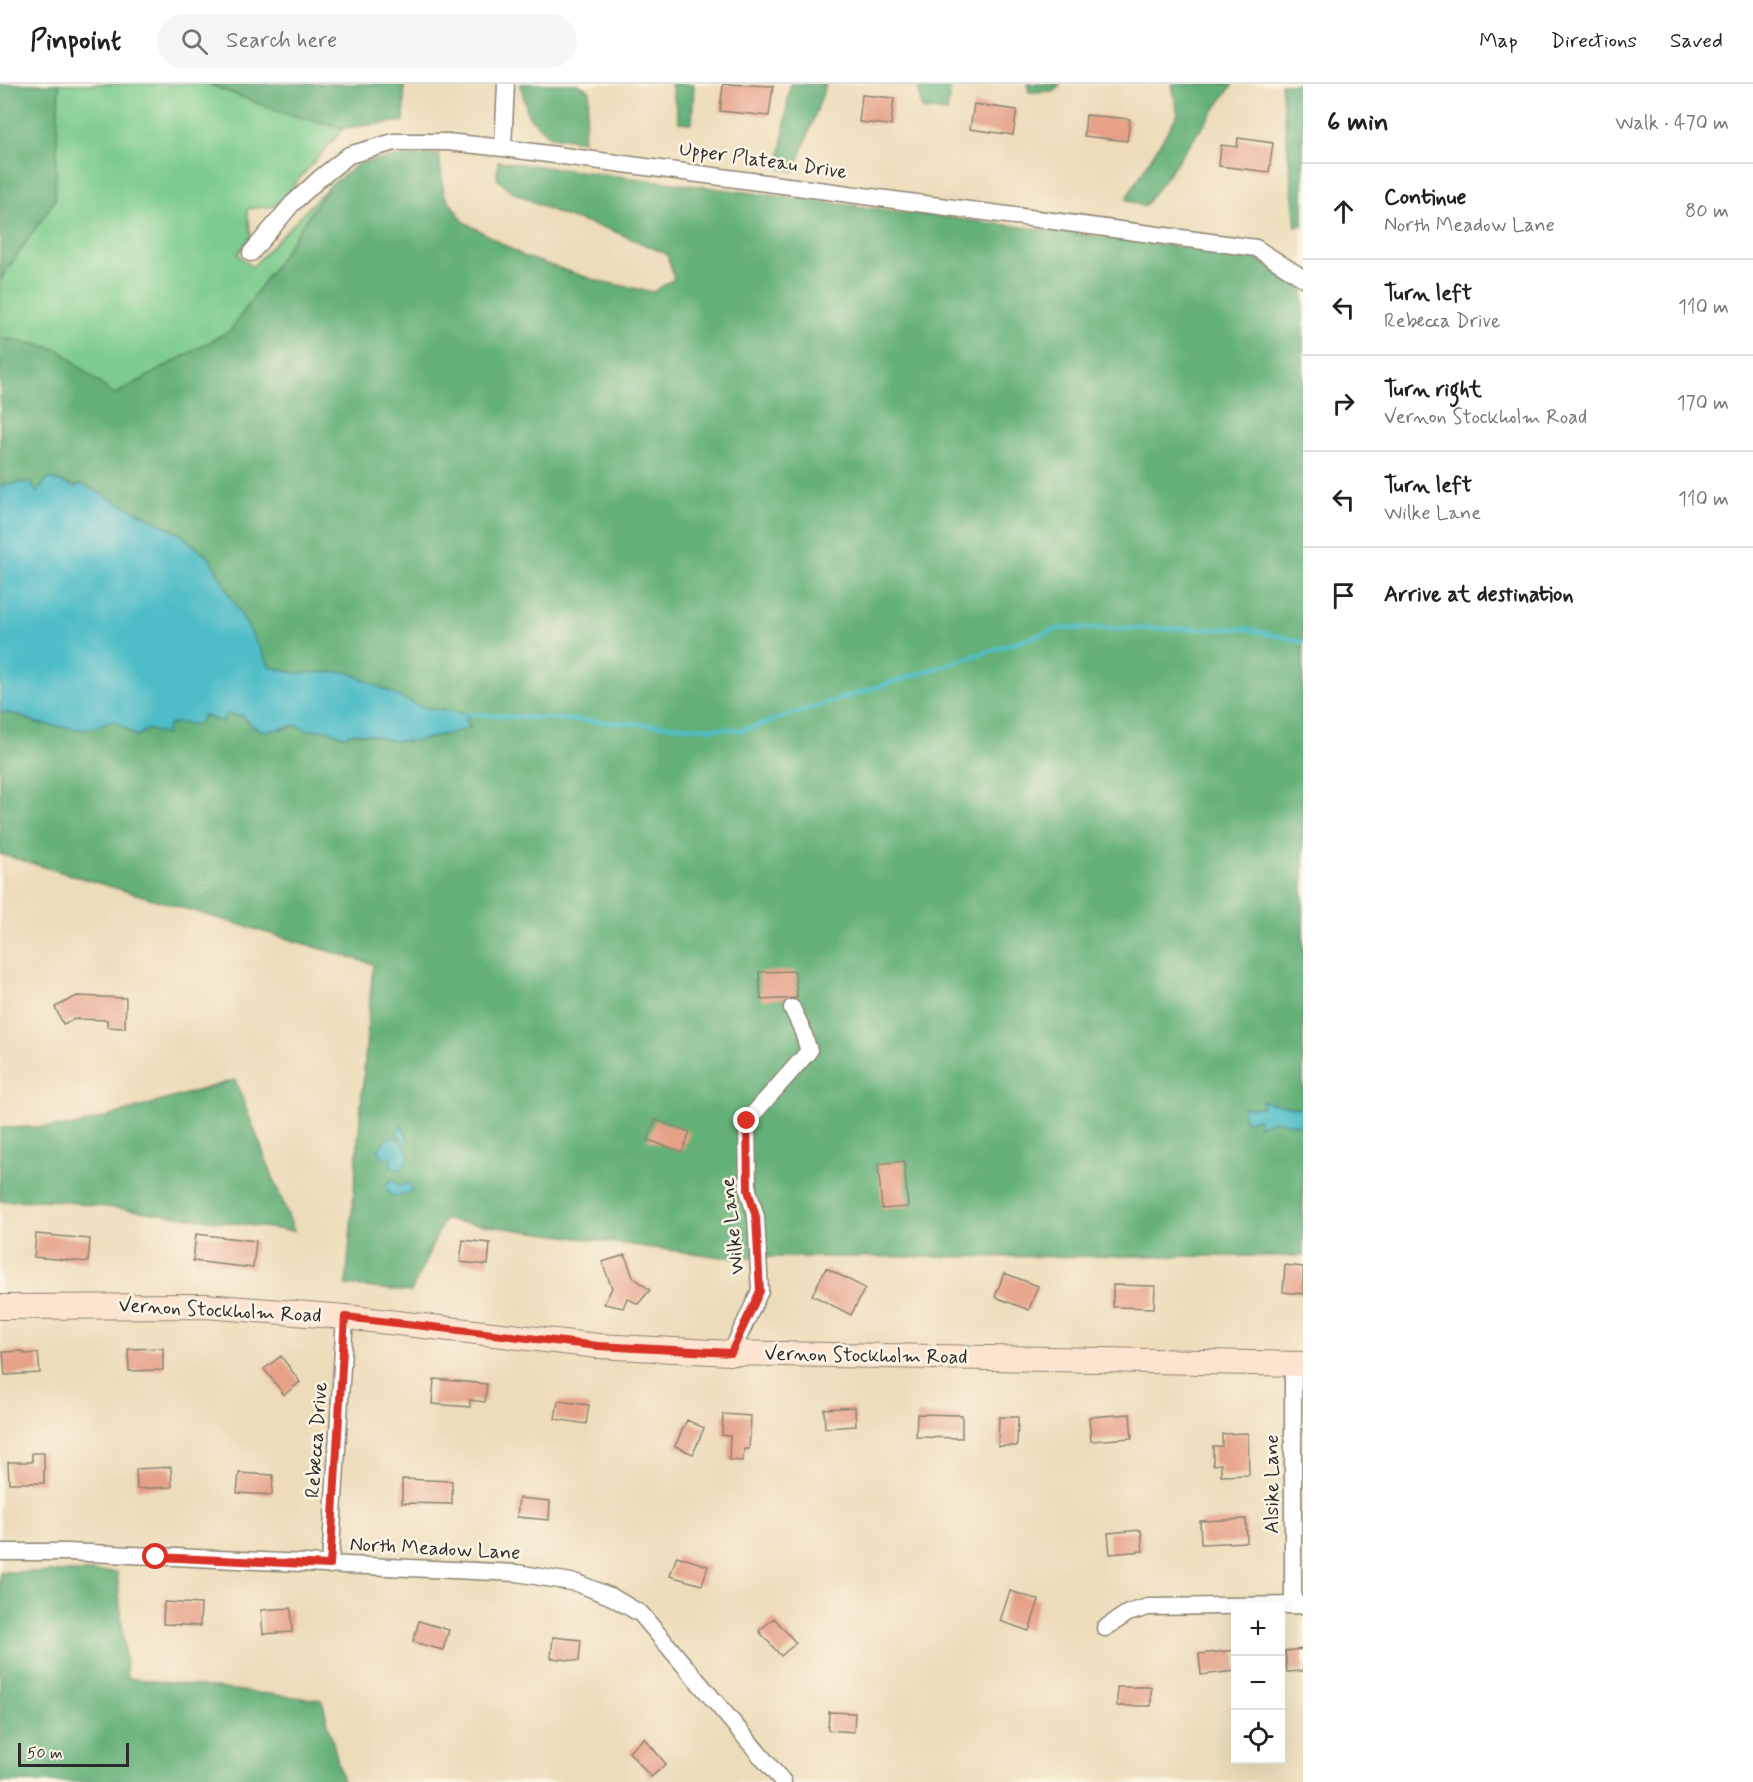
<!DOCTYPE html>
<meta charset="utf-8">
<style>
:root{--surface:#fff;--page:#f6f6f6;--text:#202124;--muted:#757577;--line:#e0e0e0}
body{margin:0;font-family:Mynerve,sans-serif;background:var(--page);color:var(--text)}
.controls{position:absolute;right:18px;bottom:18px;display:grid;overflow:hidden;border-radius:0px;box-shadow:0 6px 24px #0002}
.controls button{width:54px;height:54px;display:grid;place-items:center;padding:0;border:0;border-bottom:2px solid var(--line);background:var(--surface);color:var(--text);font:30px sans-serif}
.scale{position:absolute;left:18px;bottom:15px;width:111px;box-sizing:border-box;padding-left:6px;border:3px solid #2b2b2b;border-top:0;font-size:16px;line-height:21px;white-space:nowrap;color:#2b2b2b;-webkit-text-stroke:4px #fcf5e5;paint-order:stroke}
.stop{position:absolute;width:18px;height:18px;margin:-14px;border:4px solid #d93025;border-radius:50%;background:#fff}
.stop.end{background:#d93025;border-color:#fff;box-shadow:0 2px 6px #0008}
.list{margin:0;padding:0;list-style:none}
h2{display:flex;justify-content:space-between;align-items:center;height:78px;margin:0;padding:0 24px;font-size:26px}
h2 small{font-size:20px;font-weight:400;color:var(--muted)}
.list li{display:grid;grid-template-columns:39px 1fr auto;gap:18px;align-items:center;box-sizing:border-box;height:96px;padding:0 24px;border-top:2px solid var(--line)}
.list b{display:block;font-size:22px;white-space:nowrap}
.list p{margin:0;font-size:20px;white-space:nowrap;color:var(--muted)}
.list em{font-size:20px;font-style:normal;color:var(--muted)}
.icon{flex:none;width:33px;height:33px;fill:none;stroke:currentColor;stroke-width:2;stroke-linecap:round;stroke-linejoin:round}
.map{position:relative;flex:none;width:1303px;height:1698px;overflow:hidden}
header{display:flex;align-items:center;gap:36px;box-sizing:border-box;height:84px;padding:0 30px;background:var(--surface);border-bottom:2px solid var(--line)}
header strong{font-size:28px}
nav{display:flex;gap:33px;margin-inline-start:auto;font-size:21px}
.search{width:420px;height:54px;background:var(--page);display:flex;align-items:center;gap:15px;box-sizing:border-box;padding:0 21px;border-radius:33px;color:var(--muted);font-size:22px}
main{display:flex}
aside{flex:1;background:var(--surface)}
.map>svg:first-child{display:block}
.green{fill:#7bcc8d;stroke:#537c5c;stroke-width:1.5}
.forest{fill:#64b078;stroke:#486e52;stroke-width:1.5}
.water{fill:#4fbdc7;stroke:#3d7479;stroke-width:1.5}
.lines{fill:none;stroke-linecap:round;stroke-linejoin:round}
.stream{stroke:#4fbdc7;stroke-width:4.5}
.building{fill:#e6a188}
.street-casing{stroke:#8c8472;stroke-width:19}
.secondary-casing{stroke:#8c8472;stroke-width:26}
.street{stroke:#fff;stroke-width:16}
.secondary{stroke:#fce5d0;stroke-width:24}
.route{stroke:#d93025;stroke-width:8}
.labels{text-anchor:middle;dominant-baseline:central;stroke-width:5;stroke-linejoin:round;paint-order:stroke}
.street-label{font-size:20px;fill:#2b2b2b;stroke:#fcf5e5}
</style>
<header>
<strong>Pinpoint</strong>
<div class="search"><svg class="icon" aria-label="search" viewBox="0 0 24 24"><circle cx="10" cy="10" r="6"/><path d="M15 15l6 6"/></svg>Search here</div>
<nav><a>Map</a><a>Directions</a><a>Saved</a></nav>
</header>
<main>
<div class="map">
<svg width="1303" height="1698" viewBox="0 0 1303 1698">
<rect width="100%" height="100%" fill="#fcf5e5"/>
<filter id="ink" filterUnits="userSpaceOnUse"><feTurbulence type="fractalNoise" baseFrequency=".0167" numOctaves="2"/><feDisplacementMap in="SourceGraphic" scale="12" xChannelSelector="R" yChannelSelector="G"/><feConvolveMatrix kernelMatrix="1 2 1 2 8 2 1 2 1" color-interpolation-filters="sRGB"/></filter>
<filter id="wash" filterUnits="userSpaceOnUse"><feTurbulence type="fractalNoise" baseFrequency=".008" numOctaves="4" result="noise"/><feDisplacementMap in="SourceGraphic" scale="24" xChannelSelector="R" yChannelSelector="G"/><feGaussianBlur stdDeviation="1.35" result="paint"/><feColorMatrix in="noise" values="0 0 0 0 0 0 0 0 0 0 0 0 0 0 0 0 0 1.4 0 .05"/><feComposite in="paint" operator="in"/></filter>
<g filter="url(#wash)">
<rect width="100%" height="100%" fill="#eddcb9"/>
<path class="green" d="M59,0H208L280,28L344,44L275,122L247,125L251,152L238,170L252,183L329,102L231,246L114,312L58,265L0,253V196L55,116Z"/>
<path class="forest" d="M0,0H59L55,116L0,196Z
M208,0H404V37L344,44L280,28Z
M520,0H578L590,7L583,57L550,52L529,33Z
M671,0H694L692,39L679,38Z
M790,0H826L795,87L779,85Z
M918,0H951L947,28L922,25Z
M1027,0H1060L1055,7L1029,8Z
M1172,0H1233L1144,123L1126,115L1178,30Z
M1281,0H1303V140L1296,143Z
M439,71L444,110L464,138L525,173L598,197L653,208L674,195L667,170L611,146L564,132L513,108L497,95L498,77L1253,172L1303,205V1172L722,1173L444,1136L411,1208L346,1201L373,880L0,770V628L18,631L37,639L86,646L114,636L148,645L168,642L172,639L199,640L203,631L222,638L226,630L243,632L281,646L296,641L308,646H328L343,652L356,649L373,651L392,657H417L455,648L470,643L466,638L468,630L421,623L348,589H295L270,583L210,475L179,449L82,400L75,403L48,394L37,410L30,398L0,401V253L58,265L114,311L231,246L329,102L360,79L399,72Z
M235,996L294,1147L52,1116L0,1117V1044L75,1042Z
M0,1488H117L127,1594L322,1616L343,1698H0Z"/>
<path class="water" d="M48,394L75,403L82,400L179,449L210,475L270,583L295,589L348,588L421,623L469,630L466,638L470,643L455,648L416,657H392L373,651L356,649L343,652L328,646H308L296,641C275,645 259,655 243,632L226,630L222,638L203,631L199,640L173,639L168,642L166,651L148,645L137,652L114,636L86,646L37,639L18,631L0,628V401L30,398L37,409Z
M1262,1017L1303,1025V1042L1273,1036L1258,1042L1259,1035L1245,1037L1243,1024L1263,1023Z
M400,1040L409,1055L407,1059L402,1058L410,1072L400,1086L390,1082L392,1075L383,1073L378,1066L387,1054L393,1053L401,1057L402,1055L396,1050Z
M394,1096L401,1102L407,1099L411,1100L412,1106C402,1114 388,1116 386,1101L389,1097Z"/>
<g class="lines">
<path class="stream" d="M469,630L743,646L1061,544L1246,545L1303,558"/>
</g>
<g id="blocks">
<path class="building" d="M723,0L773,2L769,32L720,27Z
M862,11L894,14L891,41L859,38Z
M974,20L1017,26L1013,51L970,45Z
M1086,31L1130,35L1127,57L1084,52Z
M1238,54L1273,59L1269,88L1219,82L1221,61L1237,63Z
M795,887L797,914L761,916L759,888Z
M77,912L126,914L125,944L107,943V936L74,935L63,940L55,923Z
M655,1036L690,1048L682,1068L648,1056Z
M904,1077L908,1123L882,1125L878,1080Z
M36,1150L90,1155L88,1178L34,1173Z
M196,1150L256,1157L253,1184L193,1177Z
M463,1156L490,1159L488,1181L460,1178Z
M625,1171L633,1193L650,1206L638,1220L627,1214L623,1224L604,1220L612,1204L602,1178Z
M1285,1181L1303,1183V1210L1283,1208Z
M826,1184L865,1204L851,1231L812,1211Z
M1004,1189L1038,1202L1029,1226L995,1213Z
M1113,1201L1155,1202L1154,1224L1113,1223Z
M163,1264V1286L129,1287L128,1265Z
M24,1267V1270L38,1269L40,1289L5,1291L3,1268Z
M281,1272L300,1298L284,1311L264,1285Z
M434,1295L487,1300L485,1318L470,1316V1323L432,1320Z
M558,1317L589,1321L586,1340L555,1335Z
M855,1323L856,1342L825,1344L824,1325Z
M723,1330L751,1332L749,1365H744L743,1377L729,1376L730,1352L722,1351Z
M917,1330L962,1331V1354L916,1353Z
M1130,1330L1132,1354L1091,1357L1089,1333Z
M999,1333H1018L1017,1362H998Z
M687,1336L704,1344L693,1370L675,1362Z
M1248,1349L1249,1391L1221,1392V1380L1213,1381V1362H1222V1350Z
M32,1369H44V1399H9L8,1378H32Z
M171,1383L172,1403L137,1405L136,1385Z
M239,1389L273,1391L272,1411L237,1409Z
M402,1395L452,1397V1420L402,1419Z
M519,1414L550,1417L549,1436L517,1433Z
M1246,1435L1247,1458L1201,1460L1200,1437Z
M1141,1446L1143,1467L1110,1470L1108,1449Z
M677,1472L708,1482L702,1501L670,1492Z
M1010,1507L1039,1516L1029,1547L1000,1537Z
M164,1518L201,1520L200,1542L163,1540Z
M291,1524L292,1548L263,1550L261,1526Z
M774,1534L796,1559L781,1572L759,1547Z
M419,1537L449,1546L443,1566L413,1558Z
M553,1553L581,1556L579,1577L551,1574Z
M1303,1565V1587L1287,1588L1285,1567Z
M1236,1566V1587L1201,1591L1199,1570Z
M1117,1603H1151V1622H1117Z
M829,1628L855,1629L854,1648L828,1646Z
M644,1654L666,1680L651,1693L629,1668Z"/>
</g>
</g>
<g filter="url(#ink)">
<use href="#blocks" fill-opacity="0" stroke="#8c8472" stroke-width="1.5"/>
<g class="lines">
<g class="street-casing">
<path id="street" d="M503,64L506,0
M251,169L292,120L319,95L349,71L394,58H447L503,64L1256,164L1303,194
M731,1269L760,1207L756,1133L748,1106L747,1037L809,967L802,945L792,924
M0,1468H68L517,1489L577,1499L612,1513L641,1530L783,1698
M330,1481L345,1233
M1293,1521V1280
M1105,1544L1128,1529L1148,1523L1303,1521"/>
</g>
<g class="secondary-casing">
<path id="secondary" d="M0,1223L205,1222L345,1233L598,1262L731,1269L1303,1280"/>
</g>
<use href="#street" class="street"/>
<use href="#secondary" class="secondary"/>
</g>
</g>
<g class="lines" filter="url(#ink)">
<path class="route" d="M156,1473L330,1481L345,1233L598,1262L731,1269L760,1207L756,1133L748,1106L747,1037"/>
</g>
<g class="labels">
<g class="street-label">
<text transform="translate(763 77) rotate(8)">Upper Plateau Drive</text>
<text transform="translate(733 1142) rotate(-96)">Wilke Lane</text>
<text transform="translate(220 1227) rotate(3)">Vernon Stockholm Road</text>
<text transform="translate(866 1272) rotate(1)">Vernon Stockholm Road</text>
<text transform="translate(317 1356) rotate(-86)">Rebecca Drive</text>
<text transform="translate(1272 1400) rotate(-90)">Alsike Lane</text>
<text transform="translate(435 1465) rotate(3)">North Meadow Lane</text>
</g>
</g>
</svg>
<div class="controls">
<button>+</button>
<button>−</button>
<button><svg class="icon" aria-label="locate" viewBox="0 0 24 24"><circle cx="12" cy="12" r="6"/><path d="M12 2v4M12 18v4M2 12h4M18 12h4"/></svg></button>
</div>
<div class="scale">50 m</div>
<div class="stop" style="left:156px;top:1473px"></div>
<div class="stop end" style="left:747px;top:1037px"></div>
</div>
<aside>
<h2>6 min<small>Walk · 470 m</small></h2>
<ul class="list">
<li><svg class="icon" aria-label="ahead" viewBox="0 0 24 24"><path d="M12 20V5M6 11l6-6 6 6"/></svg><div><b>Continue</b><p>North Meadow Lane</p></div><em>80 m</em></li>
<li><svg class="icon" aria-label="left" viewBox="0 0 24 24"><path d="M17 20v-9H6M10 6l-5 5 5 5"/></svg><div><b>Turn left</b><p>Rebecca Drive</p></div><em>110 m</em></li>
<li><svg class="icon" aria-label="right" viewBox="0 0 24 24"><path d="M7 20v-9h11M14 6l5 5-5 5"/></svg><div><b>Turn right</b><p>Vernon Stockholm Road</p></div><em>170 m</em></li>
<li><svg class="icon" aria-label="left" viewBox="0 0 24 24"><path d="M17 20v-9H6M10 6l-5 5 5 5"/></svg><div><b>Turn left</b><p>Wilke Lane</p></div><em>110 m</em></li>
<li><svg class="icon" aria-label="arrive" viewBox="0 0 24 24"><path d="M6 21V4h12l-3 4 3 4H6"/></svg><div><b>Arrive at destination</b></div></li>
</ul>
</aside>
</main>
